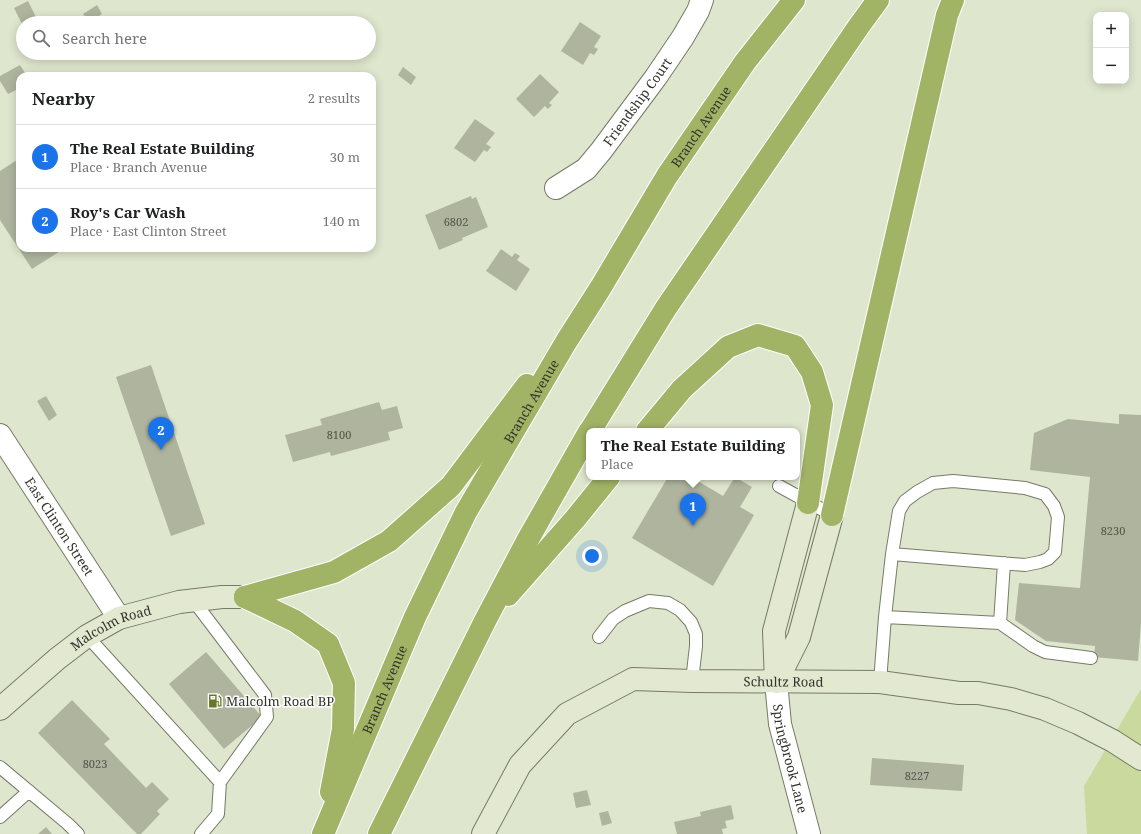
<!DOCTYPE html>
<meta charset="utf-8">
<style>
:root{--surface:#fff;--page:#f2f2f2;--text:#202124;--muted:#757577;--line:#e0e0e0;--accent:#1a73e8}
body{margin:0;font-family:"Noto Serif",serif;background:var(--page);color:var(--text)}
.controls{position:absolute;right:12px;top:12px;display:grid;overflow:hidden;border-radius:8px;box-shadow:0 2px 10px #0003}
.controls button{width:36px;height:36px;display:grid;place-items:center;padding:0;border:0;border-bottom:1px solid var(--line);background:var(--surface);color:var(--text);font:20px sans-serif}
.you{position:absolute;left:592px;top:556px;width:14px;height:14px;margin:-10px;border:3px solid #fff;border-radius:50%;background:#1a73e8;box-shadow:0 0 0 6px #1a73e833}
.badge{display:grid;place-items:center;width:26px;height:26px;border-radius:50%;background:var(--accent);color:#fff;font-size:13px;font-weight:700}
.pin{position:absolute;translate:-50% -33px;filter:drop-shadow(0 1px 2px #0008)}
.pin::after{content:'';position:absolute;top:21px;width:14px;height:12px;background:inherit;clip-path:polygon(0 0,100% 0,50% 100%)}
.popup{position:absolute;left:586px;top:428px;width:214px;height:52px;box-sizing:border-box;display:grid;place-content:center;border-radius:8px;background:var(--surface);filter:drop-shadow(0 1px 3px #0005);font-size:13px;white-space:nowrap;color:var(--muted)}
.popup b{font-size:15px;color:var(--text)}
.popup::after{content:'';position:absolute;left:50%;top:100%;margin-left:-8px;border:8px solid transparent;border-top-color:var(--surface)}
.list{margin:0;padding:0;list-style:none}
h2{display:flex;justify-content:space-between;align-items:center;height:52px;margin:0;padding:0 16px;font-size:17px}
h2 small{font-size:13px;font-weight:400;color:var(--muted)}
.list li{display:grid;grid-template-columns:26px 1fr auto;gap:12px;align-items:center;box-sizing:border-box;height:64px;padding:0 16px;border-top:1px solid var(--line)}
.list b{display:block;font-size:15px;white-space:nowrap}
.list p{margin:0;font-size:13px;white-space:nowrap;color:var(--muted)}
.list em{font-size:13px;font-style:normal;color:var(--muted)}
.icon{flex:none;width:22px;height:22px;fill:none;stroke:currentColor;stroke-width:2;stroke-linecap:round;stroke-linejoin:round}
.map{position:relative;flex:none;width:1141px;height:834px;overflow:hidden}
.search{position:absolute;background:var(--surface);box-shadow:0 2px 10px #0003;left:16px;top:16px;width:360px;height:44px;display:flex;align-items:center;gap:10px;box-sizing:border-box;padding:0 14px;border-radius:22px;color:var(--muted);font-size:15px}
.panel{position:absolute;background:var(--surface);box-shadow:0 2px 10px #0003;left:16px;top:72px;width:360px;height:180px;border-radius:12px}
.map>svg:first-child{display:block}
.green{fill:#cada9e}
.building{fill:#aeb49e}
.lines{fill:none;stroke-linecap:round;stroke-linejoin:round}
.lane-casing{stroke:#757b66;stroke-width:14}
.street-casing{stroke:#757b66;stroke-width:24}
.secondary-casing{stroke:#757b66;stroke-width:24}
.highway-casing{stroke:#fff;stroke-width:24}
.lane{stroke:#fff;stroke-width:12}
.street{stroke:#fff;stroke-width:22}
.secondary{stroke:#e3e8d1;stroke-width:22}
.highway{stroke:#a1b365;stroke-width:22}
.labels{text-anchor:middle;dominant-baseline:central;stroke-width:3;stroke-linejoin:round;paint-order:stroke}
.number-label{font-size:11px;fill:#515448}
.street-label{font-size:13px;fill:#32342b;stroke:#fff}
.poi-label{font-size:13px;fill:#32342b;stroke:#fff;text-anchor:start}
</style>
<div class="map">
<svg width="1141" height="834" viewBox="0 0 1141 834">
<rect width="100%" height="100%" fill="#dfe6ce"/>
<path class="green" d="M1141,689V834H1087L1084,786Z"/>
<path class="building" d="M28,1L39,23H23V26L14,8Z
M97,5L102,14L89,22L83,14Z
M580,22L601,36L594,47L598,49L594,55L590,53L583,65L561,51Z
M20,65L27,76H20V88L8,94L0,81V76Z
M403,67L416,77L411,85L398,75Z
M540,74L559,92L549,103L552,105L548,109L545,106L534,117L516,99Z
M475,119L495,133L486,144L491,147L487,152L484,150L475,162L454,148Z
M20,158V248H65L32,269L0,220V171Z
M471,196L472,199L476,197L488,227L462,238L463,240L439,250L425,215Z
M501,249L512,257L515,253L520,256L517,260L530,269L516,291L486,271Z
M151,365L205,524L171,536L116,377Z
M46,396L57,415L49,421L37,401Z
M379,402L382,410L397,406L403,428L388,432L390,440L331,456L330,452L293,462L285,435L322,425L320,419Z
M1119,414L1141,415V623L1138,661L1094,657L1095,646L1046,641L1015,620L1019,583L1080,588L1090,477L1030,470L1034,433L1068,419L1119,424Z
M668,477H691L723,496L735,477L752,487L740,507L754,515L713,586L632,538Z
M206,652L262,717L224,749L169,684Z
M72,700L110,739L104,744L146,788L152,782L169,799L157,811L160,814L141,834H137L38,733Z
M872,758L964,765L962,791L870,785Z
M587,790L591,805L576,808L573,793Z
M731,805L734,819L725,821L727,828L722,829L723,834H677L674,822L701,816L700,812Z
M608,811L612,823L602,826L599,813Z
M46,827L52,834H38Z"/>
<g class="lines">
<g class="lane-casing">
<path id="lane" d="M779,486L832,515
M193,600L265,695L267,717L220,782L218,814L201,834
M885,617L1000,623L1004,563
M1000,623L1033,646L1045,652L1091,658
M87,636L220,782
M599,637L613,619L625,611L649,601L668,603L680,610L691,622L696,634V646L692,681
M880,682L885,617L892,554L899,511L905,501L917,492L933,483L953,481L1025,488L1045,494L1054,506L1058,517L1055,552L1048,559L1040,562L1025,565L892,554
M0,767L68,824L78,834
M0,817L29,791"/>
</g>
<g class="street-casing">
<g id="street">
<path id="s1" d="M556,188L586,169L601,151L656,77L683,37L698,11L702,0"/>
<path id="s2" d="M0,435L119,618"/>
<path id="s3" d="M776,682L780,724L809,834"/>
</g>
</g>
<g class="secondary-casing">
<g id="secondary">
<path d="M777,681L799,637L832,515"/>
<path d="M776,682L774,631L808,503"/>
<path id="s4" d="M0,709L57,659L87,636L119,618L179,602L222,597H245"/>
<path id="s5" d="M483,834L520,765L567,714L633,679L692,681L880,682L959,693H978L1011,699L1045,709L1078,723L1113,741L1141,759"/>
</g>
</g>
<g class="highway-casing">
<g id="highway">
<path d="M590,431L666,308L859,26L878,0"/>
<path d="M647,431L682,389L728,347L758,335L795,346L812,372L822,405L808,503"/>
<path d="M832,515L947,15L953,0"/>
<path d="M508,595L575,519L609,477"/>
<path d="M245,597L334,572L389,541L451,486L527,385"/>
<path d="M245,597L295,621L328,644L344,683L343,729L331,792"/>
<path id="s6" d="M323,834L415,617L466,512L566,342L601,287L667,176L745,62L794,0"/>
<path d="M379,834L485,621L527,541L589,432"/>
</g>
</g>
<use href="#lane" class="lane"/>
<use href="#street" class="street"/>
<use href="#secondary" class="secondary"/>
<use href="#highway" class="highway"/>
</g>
<defs>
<g id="fuel-bare" transform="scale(1.08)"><path d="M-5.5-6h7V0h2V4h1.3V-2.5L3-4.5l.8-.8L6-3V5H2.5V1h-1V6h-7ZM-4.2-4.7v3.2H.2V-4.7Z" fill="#677725" stroke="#fff" stroke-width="2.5" paint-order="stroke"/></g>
</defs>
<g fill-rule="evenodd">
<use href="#fuel-bare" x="215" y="701"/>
</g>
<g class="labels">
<g class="number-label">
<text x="456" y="221">6802</text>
<text x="339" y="434">8100</text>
<text x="1113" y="530">8230</text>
<text x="95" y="763">8023</text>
<text x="917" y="775">8227</text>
</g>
<g class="street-label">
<text stroke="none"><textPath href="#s1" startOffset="120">Friendship Court</textPath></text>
<text stroke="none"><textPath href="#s6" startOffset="804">Branch Avenue</textPath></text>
<text stroke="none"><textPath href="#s6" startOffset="481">Branch Avenue</textPath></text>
<text stroke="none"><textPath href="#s2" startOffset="109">East Clinton Street</textPath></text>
<text stroke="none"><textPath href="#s4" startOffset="139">Malcolm Road</textPath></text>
<text stroke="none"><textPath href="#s5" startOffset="373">Schultz Road</textPath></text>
<text stroke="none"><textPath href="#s6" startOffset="157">Branch Avenue</textPath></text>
<text stroke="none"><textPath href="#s3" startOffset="78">Springbrook Lane</textPath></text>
</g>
<g class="poi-label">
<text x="226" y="701">Malcolm Road BP</text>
</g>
</g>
</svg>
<div class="controls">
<button>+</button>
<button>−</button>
</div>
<div class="you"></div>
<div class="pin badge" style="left:693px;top:526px">1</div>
<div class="popup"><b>The Real Estate Building</b>Place</div>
<div class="pin badge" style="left:161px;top:450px">2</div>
<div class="search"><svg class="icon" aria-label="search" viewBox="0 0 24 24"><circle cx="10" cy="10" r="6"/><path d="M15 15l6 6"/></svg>Search here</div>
<section class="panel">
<h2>Nearby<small>2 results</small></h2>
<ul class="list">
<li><span class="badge">1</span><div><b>The Real Estate Building</b><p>Place · Branch Avenue</p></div><em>30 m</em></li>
<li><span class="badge">2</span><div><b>Roy's Car Wash</b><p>Place · East Clinton Street</p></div><em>140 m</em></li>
</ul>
</section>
</div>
